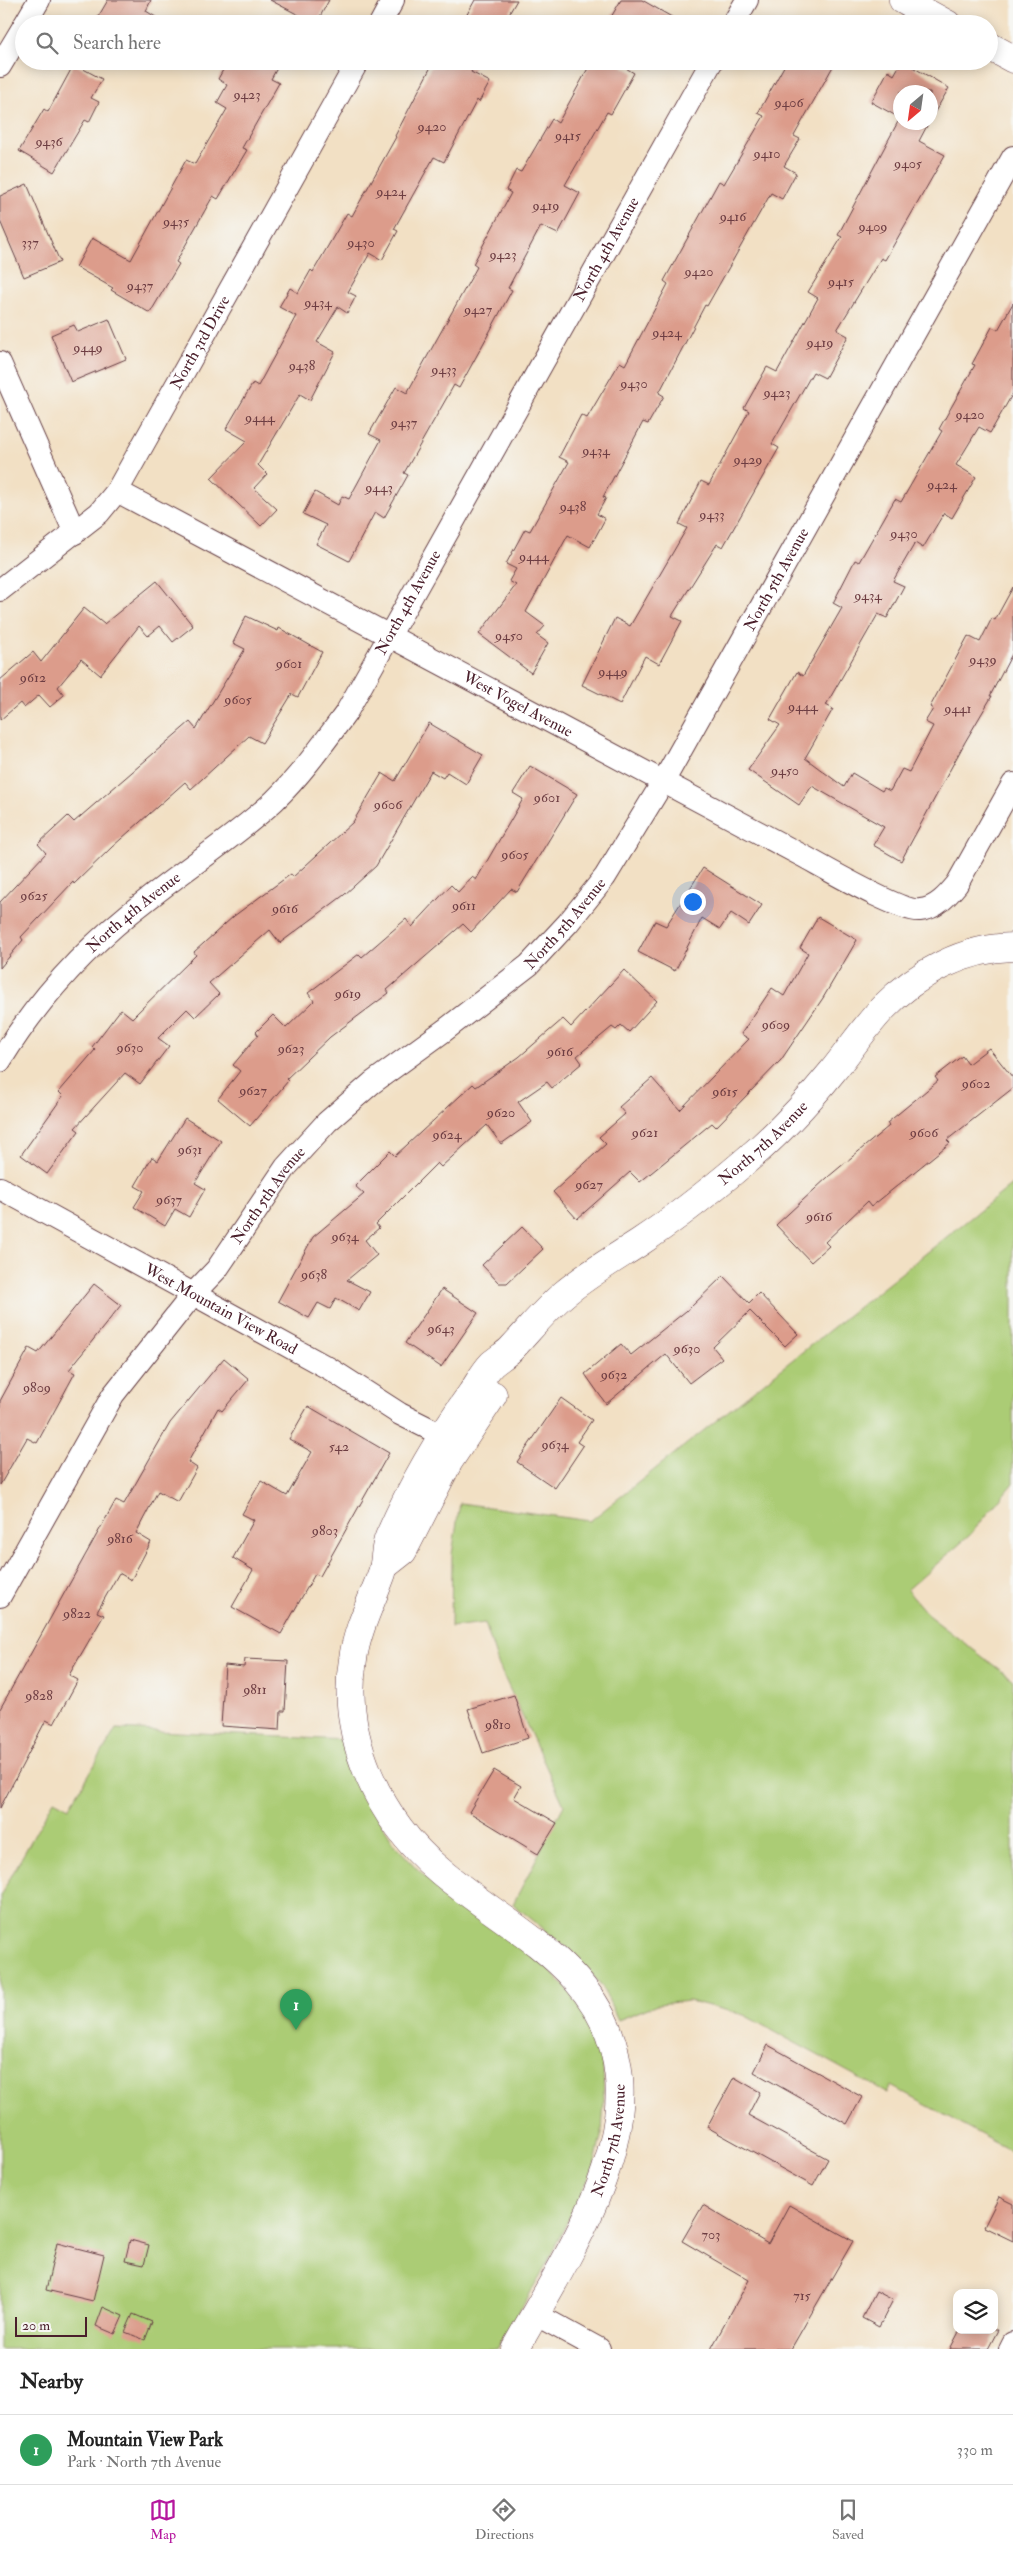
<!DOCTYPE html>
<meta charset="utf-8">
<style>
:root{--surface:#fff;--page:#f2f2f2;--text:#222;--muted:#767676;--line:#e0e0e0;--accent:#b5179e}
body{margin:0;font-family:"IM FELL Double Pica",serif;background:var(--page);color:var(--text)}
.controls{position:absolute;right:15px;bottom:15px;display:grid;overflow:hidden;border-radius:10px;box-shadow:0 2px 12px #0003}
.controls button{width:45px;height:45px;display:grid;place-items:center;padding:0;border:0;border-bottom:1px solid var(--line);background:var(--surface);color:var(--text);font:25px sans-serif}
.compass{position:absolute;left:893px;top:85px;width:45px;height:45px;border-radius:50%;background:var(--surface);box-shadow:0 2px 12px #0003;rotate:209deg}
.scale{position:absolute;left:15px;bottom:12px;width:72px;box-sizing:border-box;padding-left:5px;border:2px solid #4a1f2b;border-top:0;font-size:14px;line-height:18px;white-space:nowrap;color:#4a1f2b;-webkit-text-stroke:4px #f6f6f2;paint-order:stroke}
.you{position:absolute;left:692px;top:901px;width:18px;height:18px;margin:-12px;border:4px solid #fff;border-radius:50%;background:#1a73e8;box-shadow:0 0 0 8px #1a73e833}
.badge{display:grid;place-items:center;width:32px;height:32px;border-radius:50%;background:var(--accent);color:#fff;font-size:16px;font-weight:700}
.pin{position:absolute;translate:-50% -41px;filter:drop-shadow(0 1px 2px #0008)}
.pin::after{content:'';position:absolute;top:26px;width:18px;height:15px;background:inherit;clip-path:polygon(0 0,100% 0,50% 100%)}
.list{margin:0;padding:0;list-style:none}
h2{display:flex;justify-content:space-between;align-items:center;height:65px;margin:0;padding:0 20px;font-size:21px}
h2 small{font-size:16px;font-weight:400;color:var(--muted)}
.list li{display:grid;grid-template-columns:32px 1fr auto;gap:15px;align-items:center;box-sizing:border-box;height:70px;padding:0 20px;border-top:1px solid var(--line)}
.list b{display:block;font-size:19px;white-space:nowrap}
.list p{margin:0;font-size:16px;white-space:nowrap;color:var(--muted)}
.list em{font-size:16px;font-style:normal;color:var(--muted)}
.icon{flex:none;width:28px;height:28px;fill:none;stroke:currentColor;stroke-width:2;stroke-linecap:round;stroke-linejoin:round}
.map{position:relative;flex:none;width:1013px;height:2349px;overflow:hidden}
.search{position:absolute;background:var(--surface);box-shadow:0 2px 12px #0003;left:15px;right:15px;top:15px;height:55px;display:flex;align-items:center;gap:12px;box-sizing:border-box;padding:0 18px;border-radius:28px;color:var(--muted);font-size:19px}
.sheet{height:135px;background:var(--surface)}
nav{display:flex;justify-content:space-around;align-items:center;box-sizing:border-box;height:70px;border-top:1px solid var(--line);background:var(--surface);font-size:14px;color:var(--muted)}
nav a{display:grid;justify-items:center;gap:2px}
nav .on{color:var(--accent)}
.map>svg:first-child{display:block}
.green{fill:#abcc74;stroke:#7a7650}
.building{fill:#dc9c8b}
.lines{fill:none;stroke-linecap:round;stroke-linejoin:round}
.minor-casing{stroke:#633c42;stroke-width:24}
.tertiary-casing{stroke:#633c42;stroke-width:29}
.minor{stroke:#fff;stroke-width:22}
.tertiary{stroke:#fff;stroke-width:28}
.labels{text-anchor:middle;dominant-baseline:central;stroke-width:5;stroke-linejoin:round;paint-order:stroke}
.number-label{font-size:14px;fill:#6e3e43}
.street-label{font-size:16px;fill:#4a1f2b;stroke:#f6f6f2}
</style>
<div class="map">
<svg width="1013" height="2349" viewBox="0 0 1013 2349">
<rect width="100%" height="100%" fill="#f6f6f2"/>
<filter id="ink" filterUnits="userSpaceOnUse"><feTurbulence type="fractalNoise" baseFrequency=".02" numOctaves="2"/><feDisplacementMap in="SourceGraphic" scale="10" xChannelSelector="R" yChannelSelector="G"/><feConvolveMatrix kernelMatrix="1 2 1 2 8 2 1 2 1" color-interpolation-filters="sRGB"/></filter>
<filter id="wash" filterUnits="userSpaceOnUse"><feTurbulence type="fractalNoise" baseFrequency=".0096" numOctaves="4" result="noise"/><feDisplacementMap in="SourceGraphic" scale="20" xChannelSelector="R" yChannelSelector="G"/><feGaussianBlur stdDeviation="1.12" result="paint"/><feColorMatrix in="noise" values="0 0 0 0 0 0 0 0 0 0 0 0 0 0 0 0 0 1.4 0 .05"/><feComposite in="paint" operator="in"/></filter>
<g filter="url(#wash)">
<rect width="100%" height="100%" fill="#f2e0c4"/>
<path class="green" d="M1013,1184V1483L970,1535L907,1590L929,1616L1013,1680V2152L891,2086L887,2093L744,2015L690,2001L658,2004L618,2020L602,1986L572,1952L513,1904L564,1805L498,1664L485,1623L451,1627L452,1554L460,1503L590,1521Z
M116,1729L345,1740L353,1774L370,1805L396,1846L424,1876L531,1951L572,1994L598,2042L603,2061L604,2102L602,2133L594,2167L540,2277L497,2349H0V1896L54,1800L69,1808Z"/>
<g id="blocks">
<path class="building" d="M108,0H151L146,11L167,24H94Z
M270,0H329L316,24Z
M475,0H517L503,24H475L465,18Z
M621,0H642L684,24H607Z
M228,61H281L271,79L279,83L242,148L247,150L218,199L213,196L176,262L179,264L150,313L111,290L113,288L76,267L92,238L131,260L186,160L195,164L227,109L217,103L227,85L218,79Z
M434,61H477L471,72L490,82L479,102L477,100L444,162L434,157L394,229L398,231L382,260L370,253L348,292L356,296L347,313L338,307L317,342L335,352L310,400L300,394L258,465L267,474L254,488L277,509L261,526L211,478L247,441L226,429L253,383L258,386L296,316L279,307L290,288L298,293L311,270L313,272L347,213L352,216L396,137L395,136Z
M592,61H614L634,73L611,114L607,112L565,185L580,193L558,234L541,226L508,288L512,290L482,346L459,388L454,385L404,473L408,475L384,518L375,512L349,561L316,544L326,525L303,514L315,492L338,505L342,496L349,499L381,440L369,434L396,387L407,393L477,267L473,264L511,193L506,190L516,170L521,172L552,119L558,123Z
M787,61H836L794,136L800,139L784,166L796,173L782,199L771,193L707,306L705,305L659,393L664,396L648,424L643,422L603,497L606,498L597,514L605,519L590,547L568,535L526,612L545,626L537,635L548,643L531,673L479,634L516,585L509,581L516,569L506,564L525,529L530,531L569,462L559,457L581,415L587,418L620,362L625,365L668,284L664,281L719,181L724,184L764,116L758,113Z
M902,61L949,88L930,120V92H900V122H929L919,141L945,155L885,260L881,258L837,330L848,336L825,378L813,372L772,444L779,448L723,547L717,544L672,616L682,621L659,664L645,656L620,704L582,685L615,618L630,626L687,528L679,524L701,481L709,485L749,411L744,408L767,367L777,372L818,298L808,292L842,237L838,235L900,118L871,102L888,71L894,75Z
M74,64L102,79L91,98L99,102L89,122L85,120L54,172L19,151L44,109L48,112Z
M27,184L60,262L24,277L0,221V196Z
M1013,303V393L990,433L979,427L956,465L976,477L952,518L944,513L923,548L915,543L893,581L904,586L887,618L878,614L826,705L833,709L805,758L844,787L852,773L882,791L884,788L890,791L902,769L909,772L933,726L925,722L933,709L930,707L968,636L980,642L992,618L995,620L1013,587V652L990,696H992L965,742L901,861L873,845L884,827L812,786L799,805L748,770L780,725L770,719L797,672L803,676L842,608L833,603L855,560L859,562L895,499L901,502L942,431L939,429L975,365L972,364L992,327L998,330Z
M109,319L126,359L71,382L51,335L74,325L78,332Z
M157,581L193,626L173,642L160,626L148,636L139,626L100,675L81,659L58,687L64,695L50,707L39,695L24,708L20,703L0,720V680L33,652L41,662L84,608L104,624Z
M246,616L278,631L279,628L322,652L298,697L292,694L262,743L249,736L191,789L185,782L112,847L74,884L73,882L21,937L23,940L0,968V902L46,853L38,844L68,816L74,822L190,722L196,729L245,649L233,643Z
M429,723L483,755L466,784L447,772L443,778L431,771L376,866L344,895L280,943L270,930L209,983L219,994L195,1017L187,1009L158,1038L169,1046L140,1084L125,1073L75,1128L79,1131L47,1174L21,1155L63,1096L59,1092L95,1050L92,1047L121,1009L132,1018L196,955L194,952L234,916L291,874L293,877L353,822L382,773L395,781Z
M530,766L577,794L517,892L511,889L471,932L463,924L387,990L389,993L330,1037L286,1079L288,1081L250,1126L218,1099L240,1071L233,1065L258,1035L256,1032L273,1015L286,1028L314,1001L308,993L359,954L362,957L406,919L412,927L451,885L458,892L472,877L476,880L523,799L513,793Z
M703,868L762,905L749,925L731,913L720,929L702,918L675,971L638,952L655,921L666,926Z
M818,917L857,940L823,998L781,1060L716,1127L712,1123L640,1182L630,1172L577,1219L553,1192L606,1144L599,1137L625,1114L619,1107L652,1078L680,1110L749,1039L741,1034L772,988L784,996L808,953L800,948Z
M624,970L657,1001L629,1032L621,1025L616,1030L612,1027L577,1056L582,1063L552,1088L547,1082L518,1102L532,1122L501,1144L487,1125L441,1167L437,1163L376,1224L379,1228L365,1240L377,1255L347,1280L370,1292L359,1311L336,1298L330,1309L318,1303L309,1318L278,1301L313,1237L364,1194L355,1186L390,1151L395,1156L473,1084L476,1087L519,1057L563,1019L571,1027Z
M989,1048L1013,1078V1088L947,1140L950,1143L871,1207L867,1202L825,1242L829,1246L811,1262L776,1225L828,1177L889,1126L887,1123L938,1081L935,1077L962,1056L968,1064Z
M185,1118L221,1141L195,1183L205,1189L189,1217L175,1209L165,1226L134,1207L144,1191L135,1186L152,1157L158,1161Z
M522,1227L543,1249L507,1283H499L482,1265Z
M723,1276L749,1303L759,1293L798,1334L785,1346L750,1311L713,1347L722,1358L689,1383L666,1354L606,1404L585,1374L621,1344L631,1355L691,1307Z
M94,1284L121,1305L69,1370L75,1373L37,1443L27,1438L0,1485V1401L29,1348L38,1353Z
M442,1289L478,1313L441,1367L405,1343Z
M224,1358L249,1379L222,1411L218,1408L188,1462L197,1468L178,1502L158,1491L136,1533L151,1542L131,1580L119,1573L97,1612L104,1615L69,1675L78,1680L54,1724L46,1720L0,1808V1709L116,1500L124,1504L170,1423Z
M561,1398L592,1420L577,1442L583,1446L555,1488L517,1462Z
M308,1406L389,1453L320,1576L315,1574L281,1634L232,1607L253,1570L233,1558L254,1520L242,1514L261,1481L287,1496L312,1452L289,1439Z
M245,1659L288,1661L285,1711H281L280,1730L221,1726L225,1665L244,1667Z
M514,1695L528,1738L483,1753L468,1709Z
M494,1770L521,1786L514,1798L557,1823L538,1854L469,1812Z
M768,2045L862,2097L847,2124L754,2072Z
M734,2077L760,2092L748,2115L828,2159L813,2186L707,2127Z
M999,2197L1013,2204V2241L984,2227Z
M703,2205L768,2244L789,2205L853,2241L791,2349H711L749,2280L682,2241Z
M130,2240L149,2245L144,2265L125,2261Z
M57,2243L104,2255L93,2301L46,2290Z
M876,2291L893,2300L879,2327L862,2318Z
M103,2307L123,2316L115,2334L96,2326Z
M133,2314L152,2322L145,2340L125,2332Z
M960,2330H998L988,2349H950Z"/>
</g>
</g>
<g filter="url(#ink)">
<use href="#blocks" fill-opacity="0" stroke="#633c42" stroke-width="1"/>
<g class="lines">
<g class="minor-casing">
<g id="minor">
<path d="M25,24L39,0"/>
<path d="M380,24L393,0"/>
<path d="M733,24L747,0"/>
<path d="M0,66L24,26"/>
<path d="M0,363L75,533"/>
<path id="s1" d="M117,491L801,855C822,866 901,913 920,910C936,909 948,895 957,884L1013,784"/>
<path id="s2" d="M0,590L99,513L117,491L358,61"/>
<path id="s3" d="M0,1061C38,999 90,943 148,899C189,866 235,837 274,801C301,775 323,744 346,713L712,61"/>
<path id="s4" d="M0,1188L330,1369L400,1414L442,1435"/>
<path id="s5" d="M0,1596L113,1395L194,1293L217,1269L286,1167L327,1122L372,1083L445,1030L529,965L568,923L605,877L663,782L1013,157"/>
<path d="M535,2314L599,2349"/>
<path d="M1010,2349L1013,2343"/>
</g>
</g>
<g class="tertiary-casing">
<g id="tertiary">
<path d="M903,0L947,24"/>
<path d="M989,46L1013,59"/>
<path d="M384,1566L403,1551L449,1461L493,1395"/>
<path id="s6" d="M515,2349C558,2272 627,2170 619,2078C609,1969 513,1933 440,1871C380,1821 340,1738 353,1659C357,1629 372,1601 382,1573C386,1561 384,1548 389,1537C411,1487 439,1438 471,1394C478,1384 484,1372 492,1364C499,1358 507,1354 513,1347C530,1329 545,1310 564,1294C588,1274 614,1259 640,1242C676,1218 709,1192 742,1164C775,1137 805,1105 832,1072C849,1051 864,1028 883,1008C917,973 964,948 1013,947"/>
</g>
</g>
<use href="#minor" class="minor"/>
<use href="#tertiary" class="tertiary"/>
</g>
</g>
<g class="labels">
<g class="number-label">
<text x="247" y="94">9423</text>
<text x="789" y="102">9406</text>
<text x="432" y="126">9420</text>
<text x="568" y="135">9415</text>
<text x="49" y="141">9436</text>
<text x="767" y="153">9410</text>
<text x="908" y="163">9405</text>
<text x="391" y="191">9424</text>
<text x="546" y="205">9419</text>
<text x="733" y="216">9416</text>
<text x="176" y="221">9435</text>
<text x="873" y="226">9409</text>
<text x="30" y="242">337</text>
<text x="361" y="242">9430</text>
<text x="503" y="254">9423</text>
<text x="699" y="271">9420</text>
<text x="841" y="281">9415</text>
<text x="140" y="285">9437</text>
<text x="318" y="302">9434</text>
<text x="478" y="309">9427</text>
<text x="667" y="332">9424</text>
<text x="820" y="342">9419</text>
<text x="88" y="347">9449</text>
<text x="302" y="365">9438</text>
<text x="444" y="369">9433</text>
<text x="634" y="383">9430</text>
<text x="777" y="392">9423</text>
<text x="970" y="414">9420</text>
<text x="260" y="417">9444</text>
<text x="404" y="422">9437</text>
<text x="596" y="450">9434</text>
<text x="748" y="459">9429</text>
<text x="942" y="484">9424</text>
<text x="379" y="487">9443</text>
<text x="573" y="506">9438</text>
<text x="712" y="514">9433</text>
<text x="904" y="533">9430</text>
<text x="534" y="556">9444</text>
<text x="868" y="595">9434</text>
<text x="509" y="635">9450</text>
<text x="983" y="659">9439</text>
<text x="289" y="663">9601</text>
<text x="613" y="671">9449</text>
<text x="33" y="677">9612</text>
<text x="238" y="699">9605</text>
<text x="803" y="706">9444</text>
<text x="958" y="708">9441</text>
<text x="785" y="770">9450</text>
<text x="547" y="797">9601</text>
<text x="388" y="804">9606</text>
<text x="515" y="854">9605</text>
<text x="34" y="895">9625</text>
<text x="464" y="905">9611</text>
<text x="285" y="908">9616</text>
<text x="348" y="993">9619</text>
<text x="776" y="1024">9609</text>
<text x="130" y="1047">9630</text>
<text x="291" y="1048">9623</text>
<text x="560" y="1051">9616</text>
<text x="976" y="1083">9602</text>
<text x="253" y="1090">9627</text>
<text x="725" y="1091">9615</text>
<text x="501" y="1112">9620</text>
<text x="645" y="1132">9621</text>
<text x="924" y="1132">9606</text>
<text x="447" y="1134">9624</text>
<text x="190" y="1149">9631</text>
<text x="589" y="1184">9627</text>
<text x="169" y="1199">9637</text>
<text x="819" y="1216">9616</text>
<text x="345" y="1236">9634</text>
<text x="314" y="1274">9638</text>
<text x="441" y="1328">9643</text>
<text x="687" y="1348">9630</text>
<text x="614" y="1374">9632</text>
<text x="37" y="1387">9809</text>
<text x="555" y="1444">9634</text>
<text x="339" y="1446">542</text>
<text x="325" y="1530">9803</text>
<text x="120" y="1538">9816</text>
<text x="77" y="1613">9822</text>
<text x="255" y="1689">9811</text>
<text x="39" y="1695">9828</text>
<text x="498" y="1724">9810</text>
<text x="711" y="2234">703</text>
<text x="802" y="2295">715</text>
</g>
<g class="street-label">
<text stroke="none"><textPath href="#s3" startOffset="1026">North 4th Avenue</textPath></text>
<text stroke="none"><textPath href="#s2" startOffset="324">North 3rd Drive</textPath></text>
<text stroke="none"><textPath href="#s5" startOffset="1294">North 5th Avenue</textPath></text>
<text stroke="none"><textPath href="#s3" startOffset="621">North 4th Avenue</textPath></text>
<text stroke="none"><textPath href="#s1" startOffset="454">West Vogel Avenue</textPath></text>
<text stroke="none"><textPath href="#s3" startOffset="201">North 4th Avenue</textPath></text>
<text stroke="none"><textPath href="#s5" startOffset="889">North 5th Avenue</textPath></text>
<text stroke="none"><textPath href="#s6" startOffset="1498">North 7th Avenue</textPath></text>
<text stroke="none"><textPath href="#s5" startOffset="484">North 5th Avenue</textPath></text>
<text stroke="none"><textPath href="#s4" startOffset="252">West Mountain View Road</textPath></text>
<text stroke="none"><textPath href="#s6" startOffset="231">North 7th Avenue</textPath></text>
</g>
</g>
</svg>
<div class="controls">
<button><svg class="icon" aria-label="layers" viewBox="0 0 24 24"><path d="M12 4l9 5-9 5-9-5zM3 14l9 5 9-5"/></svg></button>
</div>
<svg class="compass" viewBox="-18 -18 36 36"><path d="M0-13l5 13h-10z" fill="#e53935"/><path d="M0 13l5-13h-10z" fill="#767676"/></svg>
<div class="scale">20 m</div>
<div class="you"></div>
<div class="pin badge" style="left:296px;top:2030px;background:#2e9e5b">1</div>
<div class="search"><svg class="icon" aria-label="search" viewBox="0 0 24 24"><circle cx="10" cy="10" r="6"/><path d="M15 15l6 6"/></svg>Search here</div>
</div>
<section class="sheet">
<h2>Nearby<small></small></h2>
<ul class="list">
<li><span class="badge" style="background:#2e9e5b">1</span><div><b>Mountain View Park</b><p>Park · North 7th Avenue</p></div><em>330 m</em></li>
</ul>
</section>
<nav>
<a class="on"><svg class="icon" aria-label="map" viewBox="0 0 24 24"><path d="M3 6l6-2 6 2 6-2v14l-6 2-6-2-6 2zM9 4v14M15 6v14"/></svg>Map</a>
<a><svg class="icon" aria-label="directions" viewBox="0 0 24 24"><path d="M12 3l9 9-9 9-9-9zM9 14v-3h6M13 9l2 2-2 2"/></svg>Directions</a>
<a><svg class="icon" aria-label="saved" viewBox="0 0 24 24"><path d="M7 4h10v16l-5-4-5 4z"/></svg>Saved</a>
</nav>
